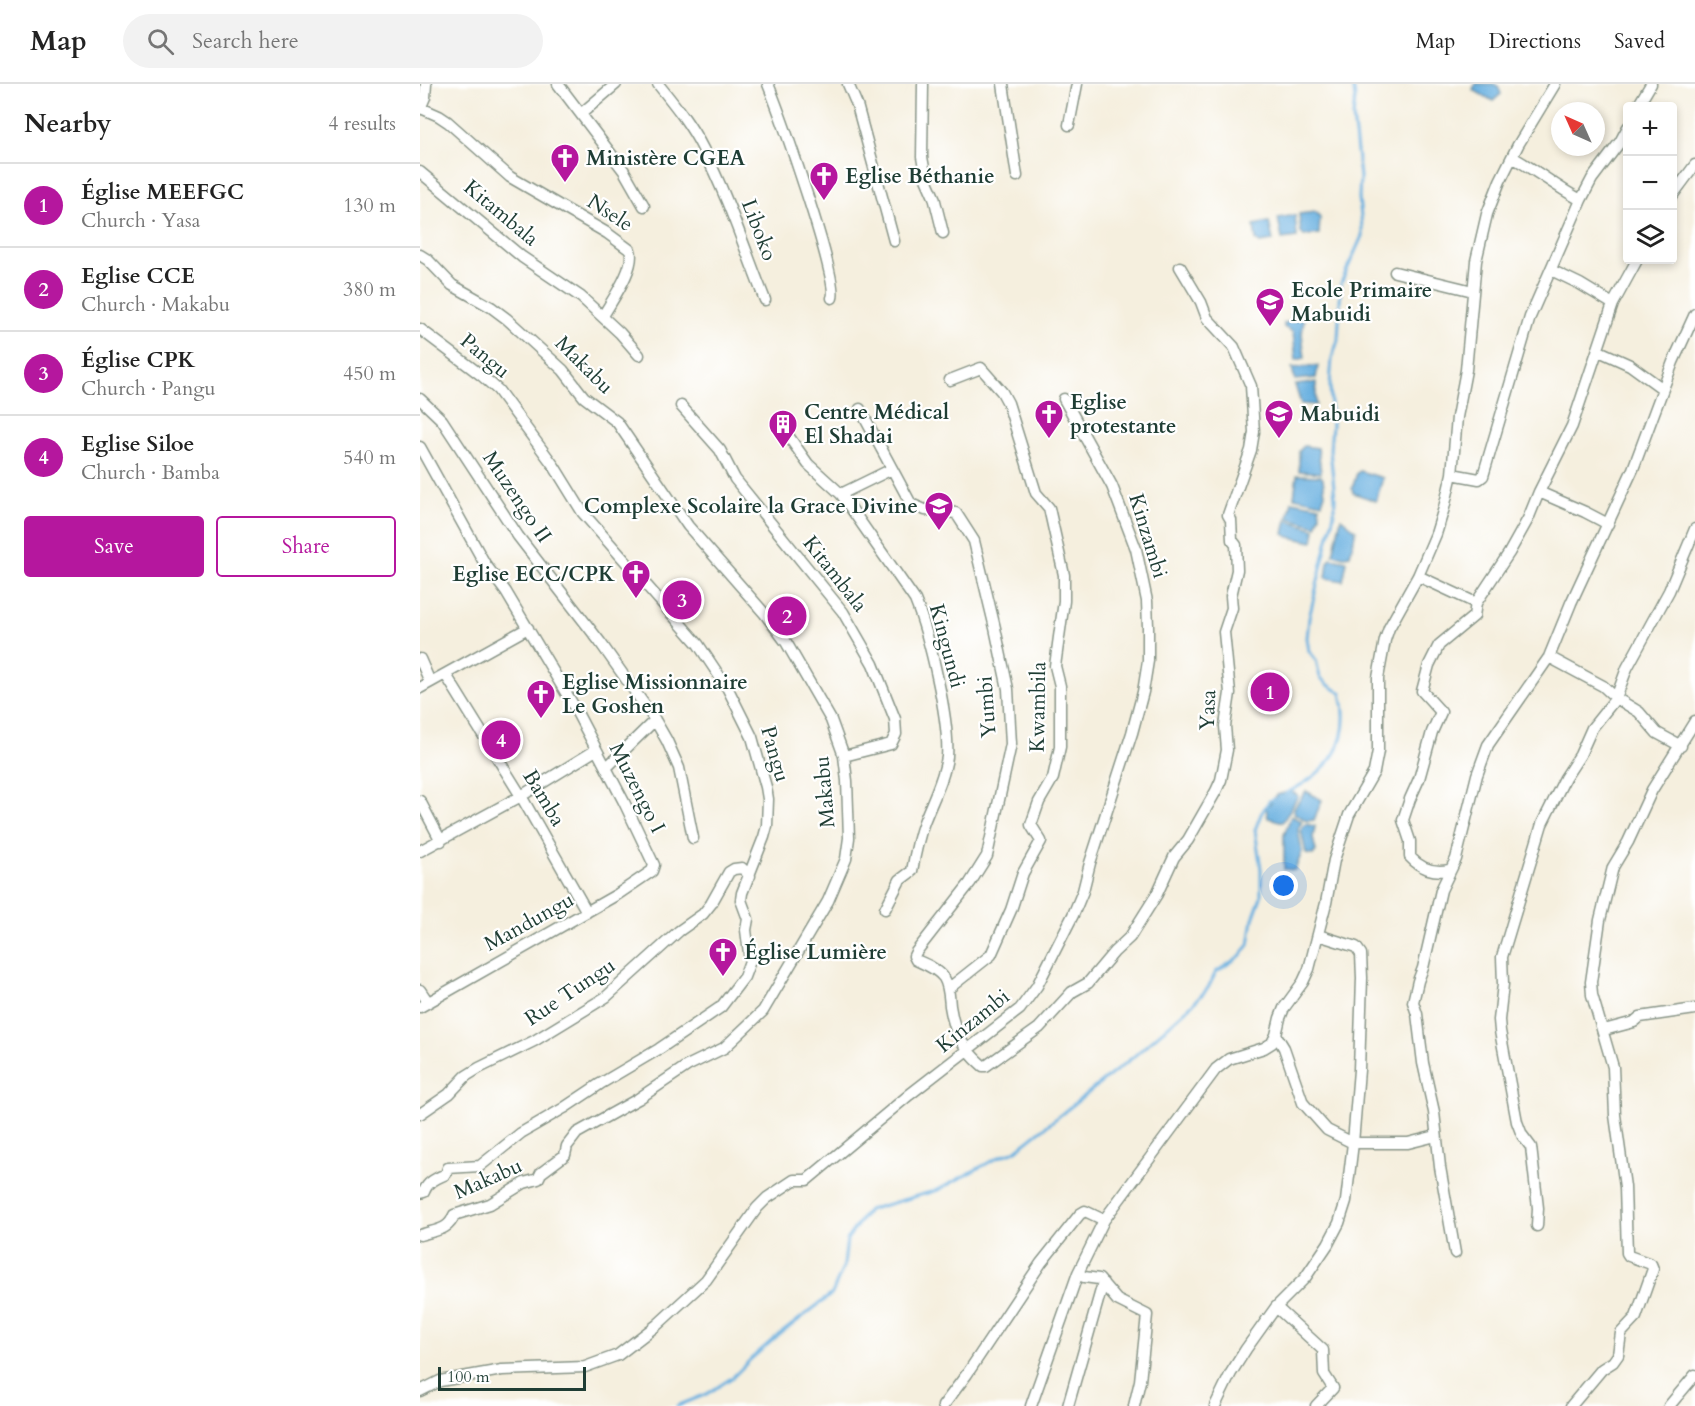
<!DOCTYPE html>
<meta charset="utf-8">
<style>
:root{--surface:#fff;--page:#f2f2f2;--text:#222;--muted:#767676;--line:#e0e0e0;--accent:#b5179e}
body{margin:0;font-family:Cardo,serif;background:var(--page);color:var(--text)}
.controls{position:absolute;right:18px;top:18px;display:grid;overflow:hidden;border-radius:6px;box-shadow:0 3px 9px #0003}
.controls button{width:54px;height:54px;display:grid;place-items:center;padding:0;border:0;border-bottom:2px solid var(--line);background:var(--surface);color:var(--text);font:30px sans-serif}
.compass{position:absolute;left:1131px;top:18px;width:54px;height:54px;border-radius:50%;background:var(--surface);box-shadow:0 3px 9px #0003;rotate:315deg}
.scale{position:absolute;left:18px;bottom:15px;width:148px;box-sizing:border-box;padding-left:6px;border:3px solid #1f3d34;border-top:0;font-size:16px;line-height:21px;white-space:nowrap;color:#1f3d34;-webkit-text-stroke:4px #fff;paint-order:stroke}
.you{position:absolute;left:864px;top:802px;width:21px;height:21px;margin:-15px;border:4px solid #fff;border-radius:50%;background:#1a73e8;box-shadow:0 0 0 9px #1a73e833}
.badge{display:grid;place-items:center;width:39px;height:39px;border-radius:50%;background:var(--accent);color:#fff;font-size:20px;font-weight:700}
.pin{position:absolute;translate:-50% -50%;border:3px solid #fff;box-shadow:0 2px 6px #0006}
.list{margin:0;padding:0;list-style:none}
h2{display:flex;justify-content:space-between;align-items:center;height:78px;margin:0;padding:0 24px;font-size:26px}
h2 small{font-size:20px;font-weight:400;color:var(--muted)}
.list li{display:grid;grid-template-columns:39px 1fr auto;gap:18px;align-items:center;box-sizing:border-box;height:84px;padding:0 24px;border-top:2px solid var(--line)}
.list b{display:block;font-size:22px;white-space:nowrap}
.list p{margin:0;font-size:20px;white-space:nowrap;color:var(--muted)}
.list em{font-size:20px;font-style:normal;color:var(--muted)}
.actions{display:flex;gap:12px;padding:18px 24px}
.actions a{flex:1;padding:14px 0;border:2px solid var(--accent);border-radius:6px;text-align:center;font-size:21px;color:var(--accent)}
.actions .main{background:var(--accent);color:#fff}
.icon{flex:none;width:33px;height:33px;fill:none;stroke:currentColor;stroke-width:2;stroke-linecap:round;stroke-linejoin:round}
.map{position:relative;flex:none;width:1275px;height:1322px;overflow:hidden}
header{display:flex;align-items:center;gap:36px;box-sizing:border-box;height:84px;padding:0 30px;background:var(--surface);border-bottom:2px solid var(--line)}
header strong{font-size:28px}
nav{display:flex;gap:33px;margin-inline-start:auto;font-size:21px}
.search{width:420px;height:54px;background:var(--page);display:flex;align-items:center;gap:15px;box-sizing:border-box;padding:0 21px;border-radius:33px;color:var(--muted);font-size:22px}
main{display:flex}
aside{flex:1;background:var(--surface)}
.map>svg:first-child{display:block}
.water{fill:#69b0e0;stroke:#44768a;stroke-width:1.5}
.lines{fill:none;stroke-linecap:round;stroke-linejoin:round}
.stream{stroke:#69b0e0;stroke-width:3}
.minor-casing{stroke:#8a9689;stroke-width:13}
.minor{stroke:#fff;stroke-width:10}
.labels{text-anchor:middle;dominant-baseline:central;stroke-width:4.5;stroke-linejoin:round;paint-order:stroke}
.poi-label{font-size:21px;font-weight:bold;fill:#1f3d34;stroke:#fff;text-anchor:start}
.street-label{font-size:21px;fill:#1f3d34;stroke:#fff}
</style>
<header>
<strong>Map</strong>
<div class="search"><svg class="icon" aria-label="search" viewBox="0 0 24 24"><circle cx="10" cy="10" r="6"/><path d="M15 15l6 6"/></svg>Search here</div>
<nav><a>Map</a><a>Directions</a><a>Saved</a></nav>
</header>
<main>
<aside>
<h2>Nearby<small>4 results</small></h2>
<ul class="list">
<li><span class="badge">1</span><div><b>Église MEEFGC</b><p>Church · Yasa</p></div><em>130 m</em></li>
<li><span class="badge">2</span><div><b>Eglise CCE</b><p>Church · Makabu</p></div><em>380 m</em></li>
<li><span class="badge">3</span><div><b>Église CPK</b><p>Church · Pangu</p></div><em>450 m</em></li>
<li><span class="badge">4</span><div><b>Eglise Siloe</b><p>Church · Bamba</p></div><em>540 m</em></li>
</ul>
<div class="actions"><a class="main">Save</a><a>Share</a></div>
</aside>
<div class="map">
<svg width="1275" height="1322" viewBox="0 0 1275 1322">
<rect width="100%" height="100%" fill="#fff"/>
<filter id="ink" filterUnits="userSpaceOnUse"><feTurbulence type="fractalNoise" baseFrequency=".0167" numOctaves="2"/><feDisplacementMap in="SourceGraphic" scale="12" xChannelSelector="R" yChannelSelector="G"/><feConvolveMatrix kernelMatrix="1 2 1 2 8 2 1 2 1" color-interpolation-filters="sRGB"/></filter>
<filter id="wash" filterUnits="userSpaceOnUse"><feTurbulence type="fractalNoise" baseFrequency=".008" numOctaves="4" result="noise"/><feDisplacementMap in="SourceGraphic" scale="24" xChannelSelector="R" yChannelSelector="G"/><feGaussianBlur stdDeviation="1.35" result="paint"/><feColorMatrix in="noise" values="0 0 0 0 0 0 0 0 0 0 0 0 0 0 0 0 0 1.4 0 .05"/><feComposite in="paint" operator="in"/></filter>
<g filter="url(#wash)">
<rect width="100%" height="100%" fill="#f5efde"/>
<path class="water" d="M1055,0H1073L1078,2L1081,10L1073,17L1053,6Z
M896,128L900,133L899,150L884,152L881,149L879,130Z
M875,131L877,153L862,155L858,134Z
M849,138L853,157L840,159L836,156L834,141Z
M884,235L882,250L885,274L876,276L873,248L864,243V239Z
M898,282L896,294L875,296L872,284Z
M896,298V321L881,320L875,301Z
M884,362L898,364L901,389L879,387V367Z
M940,387L963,394L956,417L933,409L932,405L937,389Z
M877,391L901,392L903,395L905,410L902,419L874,413Z
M872,417L899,422L900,431L896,442L868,434Z
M921,434L936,446L930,471L924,472L913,470Z
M867,436L895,445L893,458L869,453L864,450Z
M911,474L927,477L923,497L906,494L908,478Z
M871,707L878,712L863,738L848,734L846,724L857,711Z
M886,707L902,716L894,736L887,737L874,729V724Z
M871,732L882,737L878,745L882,768L875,786L864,785V751Z
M885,740L895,742L893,754L896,767L893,771L886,770L881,746Z"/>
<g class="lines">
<path class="stream" d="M866,709C910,688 933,658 921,609L907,600L900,593L896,576L889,567L887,554L889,534L914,430L915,414L910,366L912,341L910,301L912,274L918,256L921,199L942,152V143L939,114L940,93L933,33L935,14L933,0
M257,1322L287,1310L313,1293L332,1274L355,1254L412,1210L424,1181L427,1155L448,1126L518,1106L579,1073L595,1067L712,974L774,919L788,904L796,888L820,872L829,861L833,835L841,813V785L835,746L841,730L849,717L855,715"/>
</g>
</g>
<g filter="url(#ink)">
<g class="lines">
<g class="minor-casing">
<path id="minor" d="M138,0L204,87L224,122
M238,0C255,21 271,41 283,65C308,113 325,166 345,216
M348,0C359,27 420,197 412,214
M428,0L437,21L474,157
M503,0L502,73L506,95L514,113L523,149
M583,0L597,92
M1218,22L1231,0
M1,24L19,32L28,38L90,93L187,149L210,166C216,183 192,216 183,232
M0,25L5,13L6,0
M162,29L196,0
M649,41L657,0
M1092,73C1116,86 1136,103 1161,116
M0,88L102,173L161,213L200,249L219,271
M1252,112L1275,81
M0,171L8,176L32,201L71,223L87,235L143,286L164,313L197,338L268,442L345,530L366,558L411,636L424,672L427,697L429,754L426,775L408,817L343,927L304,964L267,982L218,1015L157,1049L147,1062L145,1071L121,1089L118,1095L104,1099L70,1120L34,1131C29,1147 14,1146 0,1151
M1131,186L1160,200L1193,220
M975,188L1053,207
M0,245L61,291L78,306L134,382L163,429L278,560L308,605L332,653L346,703L348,715L347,742L344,753L322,809L321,816L328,835L326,846L330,877L324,893L301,923L239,965L180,1000L144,1024L101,1049L60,1082L28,1084L26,1090C17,1094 7,1098 4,1108L0,1109
M1179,267L1210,281L1243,305
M0,315L22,336L98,452L180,558L235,636L247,657L259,684L273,754
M261,322L300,366L315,395L423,528L453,580L475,635L476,650L471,660L424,672
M440,325L491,420L505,426L536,429L554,457L575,544L588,605L591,660L567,772L550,799L496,868L494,872L496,876C505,880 518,885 524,894C529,902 529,912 530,922C534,948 543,965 563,982H566L619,944L652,908L668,899L694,868L710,853L737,810L754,773L768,756L796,707L801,696L807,666L805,642L810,609L804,548L812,524L811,512L817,486L816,461L812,456L811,436L808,431L831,366L834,348L831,302L814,263L787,234L781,218L760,183
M360,340L388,380L421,410L495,516C509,550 530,637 527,673C524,695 512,717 504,738C498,754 495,770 492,787L480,796L465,825
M0,363L65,480L86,508L152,619L204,718L234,781L232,787L198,810L0,923
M1032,390L1059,395L1063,392L1110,233L1161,116L1172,95L1200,58L1208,43
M1119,408L1165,428L1188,440
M421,410L472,385
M998,492L1056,519
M1129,573L1183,602L1196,614L1219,628L1237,649L1261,662
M0,575L10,598
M26,591L101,712L167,828
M0,604L108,544
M186,684L235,636
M0,717L21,757
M0,767L101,712L176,666
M1029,786C1014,789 1000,784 990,773V757L983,736L990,715L999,695L1012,648L1021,628L1002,607L1009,581L1019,561L1054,532L1056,519L1089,469L1108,435L1119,408L1152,342L1193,220L1217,176
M528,905L571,871L591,826L603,789L621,757L611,741L619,718L633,694L640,663V602L635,582L644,517V491L629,424L616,409L588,319L582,308L561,284L530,296
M0,906L8,918
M1184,946L1214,938L1220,933L1275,925
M856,951L864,964L883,1019L907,1046L933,1059H988L1016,1052
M0,1030L29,1010L46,992L59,984L114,957L186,913L259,847L283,830L291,820L309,788L314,785L322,784L330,792
M1117,1142L1118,1124L1111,1063L1102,1051L1097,1038L1080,947L1079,936L1083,900L1082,873L1122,740L1145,694L1160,671L1172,644L1196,614L1207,584L1249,507L1275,445
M1035,1169L1020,1083L1014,1028L1003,979L997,930L993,918L998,897L1003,884L1021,806L1036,775L1057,691L1068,661L1129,573L1151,519L1213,385L1253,278L1275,230
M658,1189L664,1193L679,1195L697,1216L727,1231L720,1297L714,1322
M856,1223L903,1266L904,1290L913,1304L896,1322
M0,1307L20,1297L82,1286L165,1283L198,1271L237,1241L286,1196L337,1124L347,1114L374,1096H387L489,1011L600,925L617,902L653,831L663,807L670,779L712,649L723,608L728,577V543L727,517L716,465L692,402L644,315
M523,1322L547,1290L621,1179L660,1130L665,1127L684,1136
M611,1322L658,1189L684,1136L796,985L809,975L844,964L852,959L856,951L860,934L864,924L883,898L889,885L906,819L914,776L929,731L954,688L958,667V594L965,556L969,544L998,492L1016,450L1024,424L1032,390L1037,333L1046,286L1056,177L1067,130L1080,97L1098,61L1135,0
M648,1322L683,1199
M795,1322L811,1289L826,1265L856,1223L885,1194L908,1160L919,1139L926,1117L933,1059L939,986L942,894L941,870L936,863L898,851
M1151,1322L1182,1285L1193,1278L1198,1271L1201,1249L1216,1233L1233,1185L1231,1180L1209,1172L1207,1169L1205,1103L1195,1031L1193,983L1172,911L1171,898L1180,836L1193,783L1208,758L1232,706L1275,637
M1249,1322L1275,1291"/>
</g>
<use href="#minor" class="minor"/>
</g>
</g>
<defs>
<g id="church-pin" transform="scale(1.5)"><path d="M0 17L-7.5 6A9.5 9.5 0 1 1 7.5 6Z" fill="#b5179e" stroke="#fff"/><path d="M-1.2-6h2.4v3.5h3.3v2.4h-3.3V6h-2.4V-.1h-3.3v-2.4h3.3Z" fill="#fff"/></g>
<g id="school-pin" transform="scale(1.5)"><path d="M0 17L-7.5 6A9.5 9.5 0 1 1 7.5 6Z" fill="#b5179e" stroke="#fff"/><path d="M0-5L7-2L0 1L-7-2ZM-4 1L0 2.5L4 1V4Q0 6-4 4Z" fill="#fff"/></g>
<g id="building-pin" transform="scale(1.5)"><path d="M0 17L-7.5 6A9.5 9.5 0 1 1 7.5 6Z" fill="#b5179e" stroke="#fff"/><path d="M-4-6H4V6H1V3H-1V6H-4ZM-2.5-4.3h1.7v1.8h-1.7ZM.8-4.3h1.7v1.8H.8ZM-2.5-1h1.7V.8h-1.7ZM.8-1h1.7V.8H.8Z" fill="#fff"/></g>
</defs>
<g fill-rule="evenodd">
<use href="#church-pin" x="145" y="74"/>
<use href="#church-pin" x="404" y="92"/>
<use href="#school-pin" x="850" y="218"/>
<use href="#church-pin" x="629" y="330"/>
<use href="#school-pin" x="859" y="330"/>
<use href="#building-pin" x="363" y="340"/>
<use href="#school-pin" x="519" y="422"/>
<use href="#church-pin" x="216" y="490"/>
<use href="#church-pin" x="121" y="610"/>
<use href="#church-pin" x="303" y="868"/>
</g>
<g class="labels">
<g class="poi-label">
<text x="166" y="74">Ministère CGEA</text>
<text x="425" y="92">Eglise Béthanie</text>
<text x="871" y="206">Ecole Primaire<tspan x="871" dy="24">Mabuidi</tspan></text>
<text x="650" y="318">Eglise<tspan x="650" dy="24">protestante</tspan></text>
<text x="384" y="328">Centre Médical<tspan x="384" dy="24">El Shadai</tspan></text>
<text x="880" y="330">Mabuidi</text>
<text x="498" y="422" text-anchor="end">Complexe Scolaire la Grace Divine</text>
<text x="195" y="490" text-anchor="end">Eglise ECC/CPK</text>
<text x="142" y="598">Eglise Missionnaire<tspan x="142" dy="24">Le Goshen</tspan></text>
<text x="324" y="868">Église Lumière</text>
</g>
<g class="street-label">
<text transform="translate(81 129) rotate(40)">Kitambala</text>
<text transform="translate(190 129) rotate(33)">Nsele</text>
<text transform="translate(339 146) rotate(69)">Liboko</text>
<text transform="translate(65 272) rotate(40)">Pangu</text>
<text transform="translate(164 281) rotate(45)">Makabu</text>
<text transform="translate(97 413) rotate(56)">Muzengo II</text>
<text transform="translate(728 452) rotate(73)">Kinzambi</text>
<text transform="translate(415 490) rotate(52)">Kitambala</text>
<text transform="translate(527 562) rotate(75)">Kingundi</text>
<text transform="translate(567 623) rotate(-94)">Yumbi</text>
<text transform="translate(618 623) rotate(-89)">Kwambila</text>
<text transform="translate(788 626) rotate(-88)">Yasa</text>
<text transform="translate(355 670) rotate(74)">Pangu</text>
<text transform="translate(217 704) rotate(63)">Muzengo I</text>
<text transform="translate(405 708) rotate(-95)">Makabu</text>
<text transform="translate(124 714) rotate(59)">Bamba</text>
<text transform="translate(109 838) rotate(-29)">Mandungu</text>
<text transform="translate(150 908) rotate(-34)">Rue Tungu</text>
<text transform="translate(553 937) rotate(-39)">Kinzambi</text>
<text transform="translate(68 1095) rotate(-24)">Makabu</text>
</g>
</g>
</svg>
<div class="controls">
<button>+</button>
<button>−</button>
<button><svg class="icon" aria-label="layers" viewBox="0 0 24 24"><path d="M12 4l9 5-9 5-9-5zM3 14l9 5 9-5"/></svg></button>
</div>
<svg class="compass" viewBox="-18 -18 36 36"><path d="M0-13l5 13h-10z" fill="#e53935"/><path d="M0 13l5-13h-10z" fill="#767676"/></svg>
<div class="scale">100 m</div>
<div class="you"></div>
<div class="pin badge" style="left:850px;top:608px">1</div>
<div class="pin badge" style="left:367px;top:532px">2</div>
<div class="pin badge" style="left:262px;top:516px">3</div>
<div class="pin badge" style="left:81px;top:656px">4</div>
</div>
</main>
